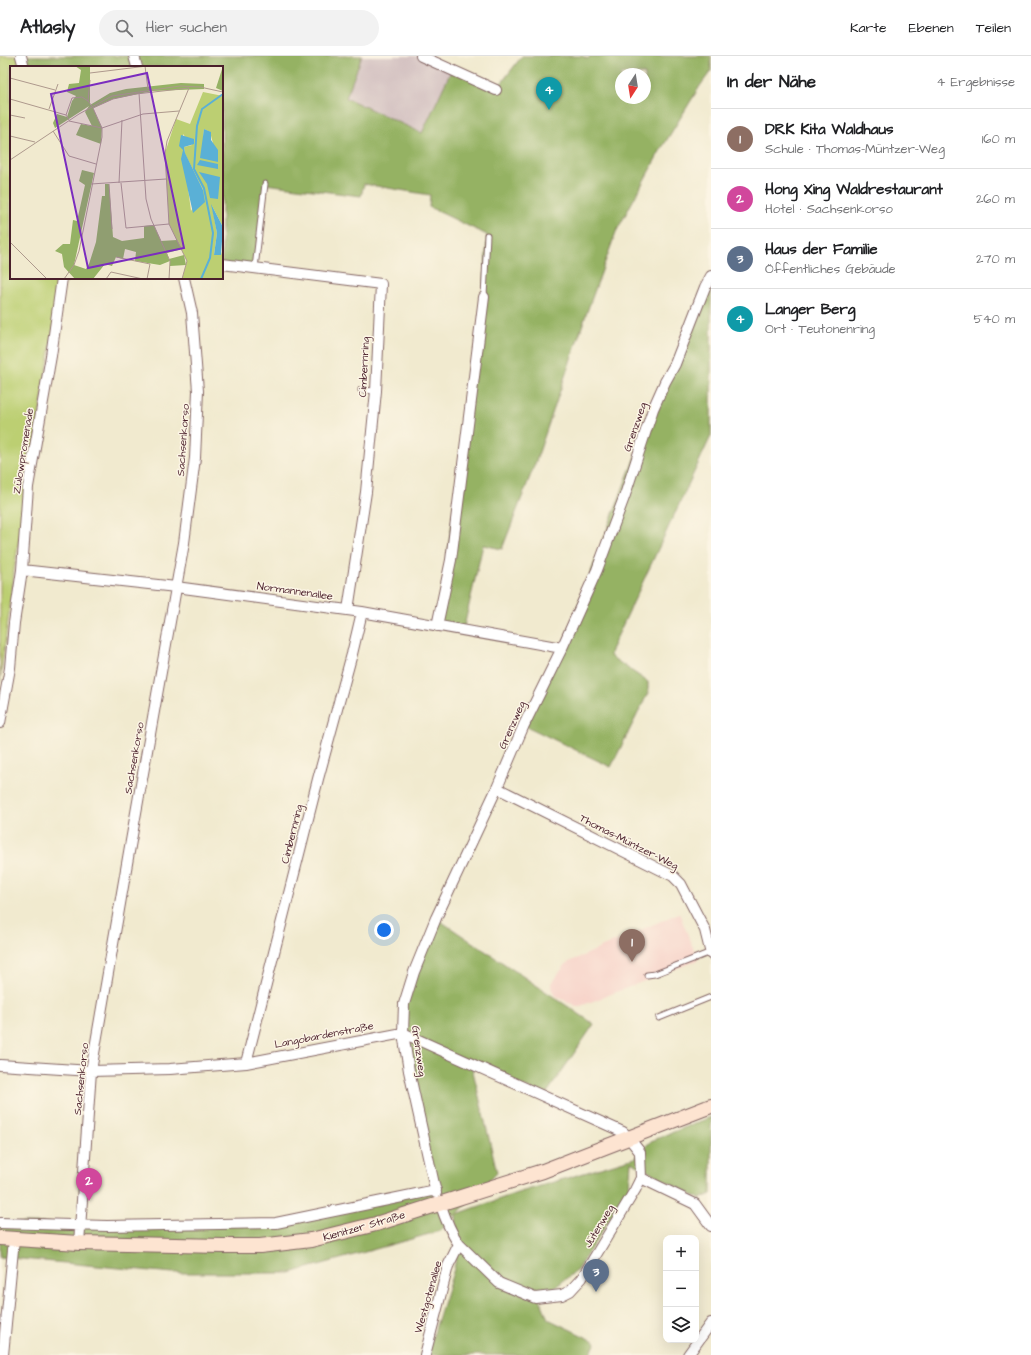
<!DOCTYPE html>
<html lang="de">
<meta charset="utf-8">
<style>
:root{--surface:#fff;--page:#f2f2f2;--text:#202124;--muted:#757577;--line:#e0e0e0;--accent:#111827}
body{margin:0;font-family:"Architects Daughter",sans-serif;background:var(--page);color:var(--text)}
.controls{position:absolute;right:12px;bottom:12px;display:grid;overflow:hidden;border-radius:8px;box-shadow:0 4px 16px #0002}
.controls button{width:36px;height:36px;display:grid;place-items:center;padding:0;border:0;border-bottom:1px solid var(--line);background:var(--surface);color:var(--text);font:20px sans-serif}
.compass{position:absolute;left:615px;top:12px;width:36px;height:36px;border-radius:50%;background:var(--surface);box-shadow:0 4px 16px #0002;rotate:192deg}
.you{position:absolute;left:384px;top:874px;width:14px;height:14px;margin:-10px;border:3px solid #fff;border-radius:50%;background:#1a73e8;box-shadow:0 0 0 6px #1a73e833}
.badge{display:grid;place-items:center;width:26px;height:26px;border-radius:50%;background:var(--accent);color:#fff;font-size:13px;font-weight:700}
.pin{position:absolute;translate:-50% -33px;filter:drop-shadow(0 1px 2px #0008)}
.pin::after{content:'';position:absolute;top:21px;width:14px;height:12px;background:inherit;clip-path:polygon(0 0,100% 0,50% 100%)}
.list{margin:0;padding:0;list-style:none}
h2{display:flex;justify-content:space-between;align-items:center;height:52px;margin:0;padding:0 16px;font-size:17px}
h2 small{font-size:13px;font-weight:400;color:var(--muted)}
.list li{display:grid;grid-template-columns:26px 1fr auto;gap:12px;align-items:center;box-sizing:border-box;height:60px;padding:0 16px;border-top:1px solid var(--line)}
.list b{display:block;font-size:15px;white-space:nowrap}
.list p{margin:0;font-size:13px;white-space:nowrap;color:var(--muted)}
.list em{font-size:13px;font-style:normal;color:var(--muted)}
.icon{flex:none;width:22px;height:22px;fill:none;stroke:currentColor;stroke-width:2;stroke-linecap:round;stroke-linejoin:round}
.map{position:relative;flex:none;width:711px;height:1299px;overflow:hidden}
header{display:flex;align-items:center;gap:24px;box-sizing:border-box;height:56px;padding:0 20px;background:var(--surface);border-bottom:1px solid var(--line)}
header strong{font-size:19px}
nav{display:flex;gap:22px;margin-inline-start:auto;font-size:14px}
.search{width:280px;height:36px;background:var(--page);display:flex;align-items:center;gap:10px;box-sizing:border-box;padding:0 14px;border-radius:22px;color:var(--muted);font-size:15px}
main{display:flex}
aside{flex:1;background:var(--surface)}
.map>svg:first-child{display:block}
.built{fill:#f7d1c8}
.industrial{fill:#d2bfc0}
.green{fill:#bccf72;stroke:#83774e}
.forest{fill:#95b264;stroke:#706848;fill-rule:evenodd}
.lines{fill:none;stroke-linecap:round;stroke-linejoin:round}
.lane-casing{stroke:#846664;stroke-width:7}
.street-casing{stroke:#846664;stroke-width:12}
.secondary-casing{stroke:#846664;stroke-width:16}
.lane{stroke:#fff;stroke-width:5}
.street{stroke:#fff;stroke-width:10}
.secondary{stroke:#fde4d1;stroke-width:14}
.labels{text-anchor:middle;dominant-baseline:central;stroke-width:3;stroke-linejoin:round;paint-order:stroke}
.street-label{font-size:11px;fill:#4a1f2b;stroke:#fcf5e5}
.inset-river{fill:none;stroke:#5ab0d6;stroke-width:2}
.inset-road{fill:none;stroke:#ae998d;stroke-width:1}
.view{fill:#7b2cbf;fill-opacity:0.15;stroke:#7b2cbf;stroke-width:2}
.inset-edge{fill:none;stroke:#4a1f2b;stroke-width:2}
</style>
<header>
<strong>Atlasly</strong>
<div class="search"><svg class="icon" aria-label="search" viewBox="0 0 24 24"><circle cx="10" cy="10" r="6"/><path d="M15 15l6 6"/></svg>Hier suchen</div>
<nav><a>Karte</a><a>Ebenen</a><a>Teilen</a></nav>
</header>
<main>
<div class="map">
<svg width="711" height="1299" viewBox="0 0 711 1299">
<rect width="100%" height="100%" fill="#fcf5e5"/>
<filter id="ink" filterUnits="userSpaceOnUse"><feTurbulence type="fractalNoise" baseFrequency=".025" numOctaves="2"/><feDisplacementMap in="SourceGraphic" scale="8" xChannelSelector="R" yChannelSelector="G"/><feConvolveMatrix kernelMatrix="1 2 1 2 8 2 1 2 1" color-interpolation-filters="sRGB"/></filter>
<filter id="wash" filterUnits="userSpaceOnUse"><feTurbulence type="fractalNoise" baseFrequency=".012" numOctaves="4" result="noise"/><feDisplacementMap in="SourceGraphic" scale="16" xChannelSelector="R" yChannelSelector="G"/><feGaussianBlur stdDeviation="0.9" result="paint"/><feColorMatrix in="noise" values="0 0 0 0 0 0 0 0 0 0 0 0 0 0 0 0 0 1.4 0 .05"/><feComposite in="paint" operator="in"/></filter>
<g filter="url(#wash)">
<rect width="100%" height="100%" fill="#f1eacf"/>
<path class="built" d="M679,857L698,904L578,951L554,939L551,927L567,907Z"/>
<path class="industrial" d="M362,0H421L452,13L422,77L346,42Z"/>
<path class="green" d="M0,0H21L24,11H11V222H62L14,514L13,527L0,625Z"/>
<path class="forest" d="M21,0H362L346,42L422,77L452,13L496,34L522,0H582L588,3L590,0H711V15L700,30L660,95L616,176L588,253L536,405L502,493L483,489L463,575L437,570L483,252L487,179L429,151L430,139L364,128L361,140L265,128L255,212L222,208V11H24ZM621,18H645V42H621Z
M711,220V380L611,594L610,600L648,626V637L611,711L524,669L562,592L653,353Z
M436,862L594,968L545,1040L471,1007L497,1116L457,1158L517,1137L634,1102L651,1085L711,1061V1138L700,1143L631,1106L629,1132L577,1214L540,1243L548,1263L596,1286L590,1299H427L454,1213L458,1191L456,1158L440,1175L290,1217H173L0,1201V1167H276L435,1134L409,1015L404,948Z"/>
</g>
<g filter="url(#ink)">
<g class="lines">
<g class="lane-casing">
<path id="lane" d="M255,212L265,128
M484,241L487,179
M361,334L376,335
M647,919L655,918L711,896
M659,962L711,941"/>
</g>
<g class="street-casing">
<path id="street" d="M21,0L24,11
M134,0L137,11
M421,0L496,34
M222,208L381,228L376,335L366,436L348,554
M22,514L176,531L362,556L562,592
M437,570L451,504L484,241
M0,667L10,612L14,567L22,514L28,431L51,300L62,222
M497,732L673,820L681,828L705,874L711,898
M246,1007L318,723L352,598L362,556
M0,1009L91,1015L170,1013L246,1007L403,977L623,1076L629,1082L640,1096L641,1122L635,1134L582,1222L570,1235L562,1239L535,1242L499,1227L459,1188
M641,1122L695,1148L711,1170
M436,1137L409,1015L403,977L404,948L414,916L436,862L497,732L524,669L562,592L597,514L625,439L653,353L665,326L675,308L705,231L711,220
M0,1167L107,1170L276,1167L436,1134
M79,1187L91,1015L129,796L184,487L195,402L198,335L192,257L184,222
M3,1299L14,1183
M425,1299L448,1210L459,1188C450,1176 445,1162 440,1147
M688,1299L711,1267"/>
</g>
<g class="secondary-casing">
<path id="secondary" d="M0,1182L79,1187L222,1190H260L311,1184L376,1168L543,1115L711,1050"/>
</g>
<use href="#lane" class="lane"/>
<use href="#street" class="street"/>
<use href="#secondary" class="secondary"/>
</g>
</g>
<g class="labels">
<g class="street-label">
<text transform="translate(364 311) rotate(-87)">Cimbernring</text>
<text transform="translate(635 371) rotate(-71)">Grenzweg</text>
<text transform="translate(183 384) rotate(-86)">Sachsenkorso</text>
<text transform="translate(23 395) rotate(-81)">Zülowpromenade</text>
<text transform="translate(295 535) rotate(8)">Normannenallee</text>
<text transform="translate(512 669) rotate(-66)">Grenzweg</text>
<text transform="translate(134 702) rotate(-80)">Sachsenkorso</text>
<text transform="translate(292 778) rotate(-76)">Cimbernring</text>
<text transform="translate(629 786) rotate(27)">Thomas-Müntzer-Weg</text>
<text transform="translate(324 979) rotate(-11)">Langobardenstraße</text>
<text transform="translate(419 995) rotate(82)">Grenzweg</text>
<text transform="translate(81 1023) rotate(-84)">Sachsenkorso</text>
<text transform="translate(364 1170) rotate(-16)">Kienitzer Straße</text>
<text transform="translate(599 1170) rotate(-59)">Jütenweg</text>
<text transform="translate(428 1241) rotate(-74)">Westgotenallee</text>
</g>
</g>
<g transform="translate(10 10)">
<rect width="213" height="213" fill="#f1eacf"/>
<path d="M193,26L213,30V161L202,140L207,167L204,189H211L213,182V213H172L177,195L159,158L155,87L166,53L180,58ZM194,63L200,66L208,96L193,74ZM173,68L182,79L174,81L175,88L193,124L181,145L173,84Z" fill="#bccf72" fill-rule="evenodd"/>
<path d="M65,0H80V39L100,27L116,23L171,17L194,18V23L143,25L103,33L83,42L92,62L91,78L66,69L71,58L82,60L75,46L79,40L45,62L43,57L47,48L57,51L62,35L66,30L57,26L59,18L69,17L71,4ZM213,0V25L206,22ZM72,104L84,107L64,199L76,203L79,198L86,176L92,130H95V118H99L103,171L112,175L134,172V160L144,159L151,175L167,174L172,183L157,187L159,193L174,189L176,199L160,200V195L150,199L125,195L126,186L115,183L113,193L106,191L102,200L95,198L83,213H65L54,201L52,188L45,185L53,178H60L63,154L67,155L75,119L69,115Z" fill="#95b264"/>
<path d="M194,63L201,66V74L208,84V96L190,92ZM171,69L184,73V78L174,81L175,87L193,124L195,136L183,147L171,93L173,84L169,80ZM190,94L208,98V103L187,99ZM189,106L210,111L208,133L200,132L197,118ZM201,138L213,161L211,189H204L207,167Z" fill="#5ab0d6"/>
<path class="inset-river" d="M191,213L200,192L203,167L194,122L184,103L187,60L192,43L213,28"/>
<path class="inset-road" d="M135,0L138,23M80,7L137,0M0,12L45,24M80,14L78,35L82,40M129,27L136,133L141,153L160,195L159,213M0,33L56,49M83,42L103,33L126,28L179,22L157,75L155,88L159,158L177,195L172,213M39,43L48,18M0,49L15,52M59,54L56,49L62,32L72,31L78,35M59,55L92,62L133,48L169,45M43,65L59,90L86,98M0,70L25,76M0,94L69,48L102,30L170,20L190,21L213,26M109,117L112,54M111,117L116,162L159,158M81,118L156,113M99,118L102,163M0,176L37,213M106,191L140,198L137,213M54,213L64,199L69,185L92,71V62L83,42M96,213L101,206L133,213"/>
<path class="view" d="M137,7L174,182L78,202L41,28Z"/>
<rect width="213" height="213" class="inset-edge"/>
</g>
</svg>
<div class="controls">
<button>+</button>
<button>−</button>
<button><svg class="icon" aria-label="layers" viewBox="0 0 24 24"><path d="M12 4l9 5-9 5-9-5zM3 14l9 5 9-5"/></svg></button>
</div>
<svg class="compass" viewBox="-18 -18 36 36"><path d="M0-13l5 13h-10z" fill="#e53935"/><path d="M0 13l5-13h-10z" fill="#757577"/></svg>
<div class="you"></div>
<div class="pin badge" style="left:632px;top:906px;background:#8d6e63">1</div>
<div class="pin badge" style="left:89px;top:1145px;background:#d1479c">2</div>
<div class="pin badge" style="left:596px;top:1236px;background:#5c6f8a">3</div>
<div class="pin badge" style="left:549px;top:54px;background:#0f9aa8">4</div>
</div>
<aside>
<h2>In der Nähe<small>4 Ergebnisse</small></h2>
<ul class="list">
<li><span class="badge" style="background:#8d6e63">1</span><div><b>DRK Kita Waldhaus</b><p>Schule · Thomas-Müntzer-Weg</p></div><em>160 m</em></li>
<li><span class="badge" style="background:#d1479c">2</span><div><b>Hong Xing Waldrestaurant</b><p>Hotel · Sachsenkorso</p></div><em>260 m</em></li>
<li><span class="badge" style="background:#5c6f8a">3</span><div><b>Haus der Familie</b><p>Öffentliches Gebäude</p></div><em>270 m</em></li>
<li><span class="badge" style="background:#0f9aa8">4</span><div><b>Langer Berg</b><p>Ort · Teutonenring</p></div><em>540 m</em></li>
</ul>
</aside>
</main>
